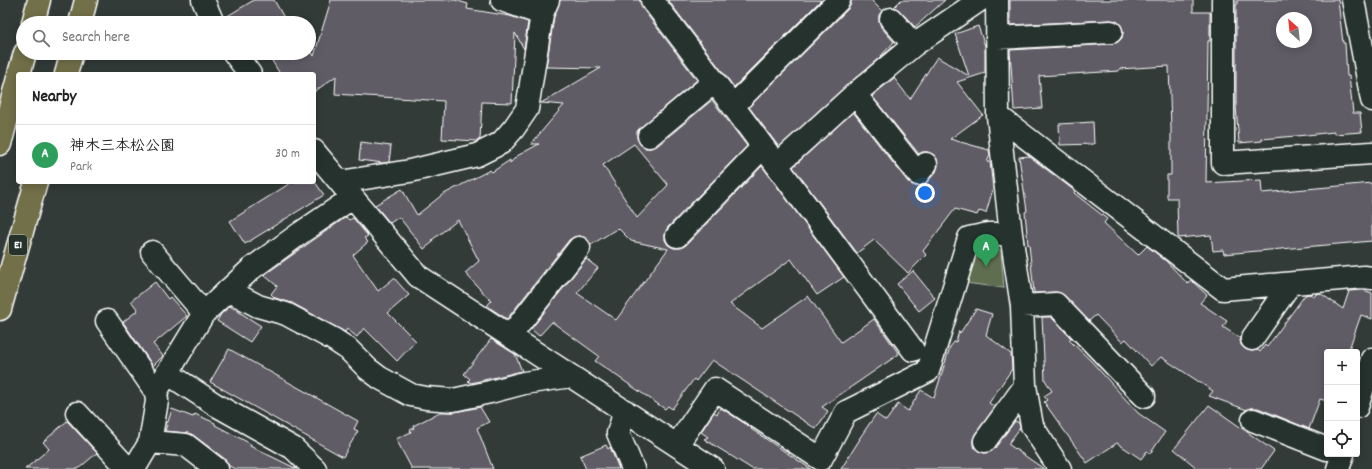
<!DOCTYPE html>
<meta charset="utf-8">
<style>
:root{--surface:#fff;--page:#f2f2f2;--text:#222;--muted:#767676;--line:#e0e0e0;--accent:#b45309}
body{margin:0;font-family:Dekko,"Klee One",sans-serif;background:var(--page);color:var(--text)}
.controls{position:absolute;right:12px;bottom:12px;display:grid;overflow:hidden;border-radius:4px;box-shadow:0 2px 10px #0003}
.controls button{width:36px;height:36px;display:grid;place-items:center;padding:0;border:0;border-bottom:1px solid var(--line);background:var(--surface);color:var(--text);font:20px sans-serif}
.compass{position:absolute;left:1276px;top:12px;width:36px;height:36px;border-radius:50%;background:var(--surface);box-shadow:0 2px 10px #0003;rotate:333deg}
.you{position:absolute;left:925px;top:193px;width:14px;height:14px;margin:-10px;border:3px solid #fff;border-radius:50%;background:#1a73e8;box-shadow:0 0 0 6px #1a73e833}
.badge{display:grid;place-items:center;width:26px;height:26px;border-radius:50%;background:var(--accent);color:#fff;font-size:13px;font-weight:700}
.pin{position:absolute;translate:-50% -33px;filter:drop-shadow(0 1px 2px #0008)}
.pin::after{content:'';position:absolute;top:21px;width:14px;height:12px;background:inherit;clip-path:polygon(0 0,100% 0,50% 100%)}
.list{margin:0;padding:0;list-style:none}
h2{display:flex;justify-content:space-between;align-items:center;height:52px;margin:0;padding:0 16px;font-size:17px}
h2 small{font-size:13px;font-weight:400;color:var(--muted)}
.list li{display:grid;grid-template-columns:26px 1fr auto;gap:12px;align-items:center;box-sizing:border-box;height:60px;padding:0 16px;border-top:1px solid var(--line)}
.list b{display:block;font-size:15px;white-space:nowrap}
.list p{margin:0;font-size:13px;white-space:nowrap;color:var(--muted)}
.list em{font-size:13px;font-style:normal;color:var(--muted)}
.icon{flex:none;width:22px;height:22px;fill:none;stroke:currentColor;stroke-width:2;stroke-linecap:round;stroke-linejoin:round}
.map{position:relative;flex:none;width:1372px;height:469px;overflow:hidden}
.search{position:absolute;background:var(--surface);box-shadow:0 2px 10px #0003;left:16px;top:16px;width:300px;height:44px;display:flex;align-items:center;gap:10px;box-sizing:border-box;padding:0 14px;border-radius:22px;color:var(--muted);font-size:15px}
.panel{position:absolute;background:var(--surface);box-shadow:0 2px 10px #0003;left:16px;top:72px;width:300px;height:112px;border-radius:4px}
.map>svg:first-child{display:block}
.green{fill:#5e6e50;stroke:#aeb6a8}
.building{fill:#605c66;stroke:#fff;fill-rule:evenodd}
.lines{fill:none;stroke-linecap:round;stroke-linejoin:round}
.minor-casing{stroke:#fff;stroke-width:25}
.highway-casing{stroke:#fff;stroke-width:25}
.minor{stroke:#26332d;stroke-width:22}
.highway{stroke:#71704a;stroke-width:22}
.labels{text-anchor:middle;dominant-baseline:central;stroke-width:3;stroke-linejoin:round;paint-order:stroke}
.shield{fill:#26332d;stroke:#bec2c0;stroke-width:1}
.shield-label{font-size:12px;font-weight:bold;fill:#fff}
</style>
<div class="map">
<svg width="1372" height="469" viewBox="0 0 1372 469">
<rect width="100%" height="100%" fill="#323b38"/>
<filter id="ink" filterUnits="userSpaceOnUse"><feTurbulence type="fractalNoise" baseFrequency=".025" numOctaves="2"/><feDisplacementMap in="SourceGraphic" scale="8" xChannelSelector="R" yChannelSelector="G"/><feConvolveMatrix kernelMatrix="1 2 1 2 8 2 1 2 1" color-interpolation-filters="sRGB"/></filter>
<g filter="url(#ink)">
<path class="green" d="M984,243L993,244L1001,251L1004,288L965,283L975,250Z"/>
<path class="building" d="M254,0H274L287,23H225L224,18Z
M331,0H455L468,4L467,9L510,16L528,22L524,49L515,33L512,103L482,102L480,139L477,141L442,139L444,101L335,94L336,76L314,92V74H280L268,54L261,57L259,53H309V47L314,56Z
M560,0H640L642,8L697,80L641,127L637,131V138L640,144L644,148H651L657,146L712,100L747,146L668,227L665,233V240L668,245L674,248H681L686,245L762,166L844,277L817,295L791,259L730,304L762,328L808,296L841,342L874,319L899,354L822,407L828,411L816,429L712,360L696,381L694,379L672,409L668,406L665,409L595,361L599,356L552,322L539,336L531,329L586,259L598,268L577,293L616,320L668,249L631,241L618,228L591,245L586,238L580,236L574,237L569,240L507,319L487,306L491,301L465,273L479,261L458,220L432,240L433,242L424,249L399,217L390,223L375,205L402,189L417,215L442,195L490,170L492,172L510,160V163L517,156L539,144H531L564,105L541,103L601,68L546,67L554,17ZM634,144L668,185L637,218L603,165Z
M668,0H821L734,87Z
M851,0H871L882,11L879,15V21L881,27L894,42L879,58L847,85L779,147L749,107L848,9L851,4Z
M901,0H945L915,27L900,11L894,7Z
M1010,0H1193V12H1210V41H1208L1206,183L1261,180L1262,193L1372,183V241L1224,254L1223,250L1213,251L1211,235L1178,238L1177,198H1167V175H1171V128L1169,66L1119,69V71L1039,76L1042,108L1014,110L1010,50L1112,44L1118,42L1122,38L1123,32L1121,25L1116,21L1110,20L1010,25Z
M1237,0H1338L1343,43H1345L1347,76H1349L1353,113H1360L1362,132L1334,134V132L1307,135L1262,139V141L1239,143L1236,106V5H1237ZM1282,18H1306V42H1282Z
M978,26L985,46V73L957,82L983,115L950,139L989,150L990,155L987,162H990L993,189L986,213L979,211L977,215L955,209L923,251L926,255L908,273L874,240L857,253L793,167L853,112L908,182L915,186H921L927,182L936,172L938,166L937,159L934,155L928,152H922L919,154L872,96L894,78L910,99L937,57L969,76L955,34Z
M1093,122L1094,144L1060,145L1059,124Z
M361,142L391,146L389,162L383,163L359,160Z
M1029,156L1075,191L1074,193L1107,219L1104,223L1138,255L1147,246L1166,261L1188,284L1191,280L1193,282L1207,295L1200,303L1227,321L1223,327L1240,338L1241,345L1245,349L1251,351L1258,350L1260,352L1265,345L1267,347L1305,295L1310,294L1314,297L1316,294L1320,293L1343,309L1349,291L1363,290L1372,293V319L1361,315L1348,352H1327V401L1320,399L1309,429L1258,408H1252L1247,410L1209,396L1213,391L1161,357L1151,366L1126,339L1122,342L1096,315L1089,321L1061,293L1055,292L1034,293L1029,244L1028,245L1025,212L1027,211L1019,157Z
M292,182H315L324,195L245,244L230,221Z
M346,217L349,220L353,218L368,236L364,238L368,242L353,255L378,291L394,278L409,295L388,313L416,341L397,361L364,328L357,337L347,329L345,332L292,303L275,298L271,294L277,286L264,275Z
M913,271L935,298L919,311L897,284Z
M155,282L168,299L170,297L187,316L153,344L163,356L153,366L123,322L138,310L131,301Z
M230,306L261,326L250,342L217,321L221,314Z
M976,309L992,314L986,335L1011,354L1012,369L989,403L995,407L975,434L973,439V446L978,451L984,453L990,452L995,448L1015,421L1019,423L1020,428L1008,444L1044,469H841L860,439H859L876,414L886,421L898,404L908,411L921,390L934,398L950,347L955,341L956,342L959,331L960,333Z
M1042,317H1051L1071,338L1069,340L1091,361L1138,413L1165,432L1150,454L1147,451L1141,459L1117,443L1087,463L1044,402L1047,400L1044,396L1052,391L1045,380Z
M491,339L515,354L522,371L471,383L468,381L470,379L464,374Z
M229,349L358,421L354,429L358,431L343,457L210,382Z
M1209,405L1274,451L1261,469H1198L1174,449Z
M480,407L489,422L477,428L493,469H412L396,439L411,432L410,430L414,428L413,426L440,412H455Z
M721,408L752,428L751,429L811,469H752L704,439L708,437L701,432L714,412L717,414Z
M172,409L193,417L195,414L215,423V425L251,444L250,446L297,469H235L229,466L225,459L193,435L187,433L165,431Z
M67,421L97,453L78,469H25L49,449L43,442Z
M606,445L608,449L610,447L619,469H586L580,456Z"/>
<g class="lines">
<g class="minor-casing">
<path id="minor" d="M203,0L213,23
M502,0L542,14
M652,0L733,106L913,350
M997,0L998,116L1011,234L1022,306L1025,386L1032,426L1060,469
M1223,0V163L1372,153
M1353,0L1372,100
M891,19L914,45
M997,38L1111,32
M234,53L250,74
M855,94L918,174L926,164
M733,106L839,0
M998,116L1223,289L1364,277L1372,278
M649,136L714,82
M314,151L418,276L713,469
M777,165L855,94L914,45L980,0
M340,182L410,171L477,155L501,143L514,128L527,109L542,14L548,0
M677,236L763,147
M152,252L204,313
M228,290L258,306L286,314L333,339L348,349L368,369L380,378L411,395L426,398L453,400L490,392L524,383L571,376
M1022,306L1056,304L1144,396
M107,321L156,392
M510,336L579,248
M1252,339L1290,284
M167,373L216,405L293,448L315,469
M1357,407L1372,359
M625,411L618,433L633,469
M77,413L128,469
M1253,420L1327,449
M985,441L1025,386
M150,442L186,445L217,469
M677,445L715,389L821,459L846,412L928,371L969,238L988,234H1011
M134,469L150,442L157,401L156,392L204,313L251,269L302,232L352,198
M1338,469L1343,454"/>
</g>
<g class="highway-casing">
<path id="highway" d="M33,23L39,0
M80,23L86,0
M19,74L25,53
M66,74L72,53
M0,144L18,78
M0,309L36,182"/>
</g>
<use href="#minor" class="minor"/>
<use href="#highway" class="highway"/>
</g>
</g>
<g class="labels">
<rect class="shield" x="9" y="235" width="18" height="20" rx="3"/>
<g class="shield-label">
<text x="18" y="245">E1</text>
</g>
</g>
</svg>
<div class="controls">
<button>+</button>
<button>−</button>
<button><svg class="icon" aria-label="locate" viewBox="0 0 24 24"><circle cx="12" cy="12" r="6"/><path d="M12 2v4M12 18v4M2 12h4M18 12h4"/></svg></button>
</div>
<svg class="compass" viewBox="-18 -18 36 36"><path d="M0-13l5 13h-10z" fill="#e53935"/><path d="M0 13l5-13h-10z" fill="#767676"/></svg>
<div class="you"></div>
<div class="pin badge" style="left:986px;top:267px;background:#2e9e5b">A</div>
<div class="search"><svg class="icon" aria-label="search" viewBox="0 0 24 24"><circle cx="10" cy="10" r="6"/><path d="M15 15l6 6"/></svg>Search here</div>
<section class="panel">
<h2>Nearby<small></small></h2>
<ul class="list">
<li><span class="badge" style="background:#2e9e5b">A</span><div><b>神木三本松公園</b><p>Park</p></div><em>30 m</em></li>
</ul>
</section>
</div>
